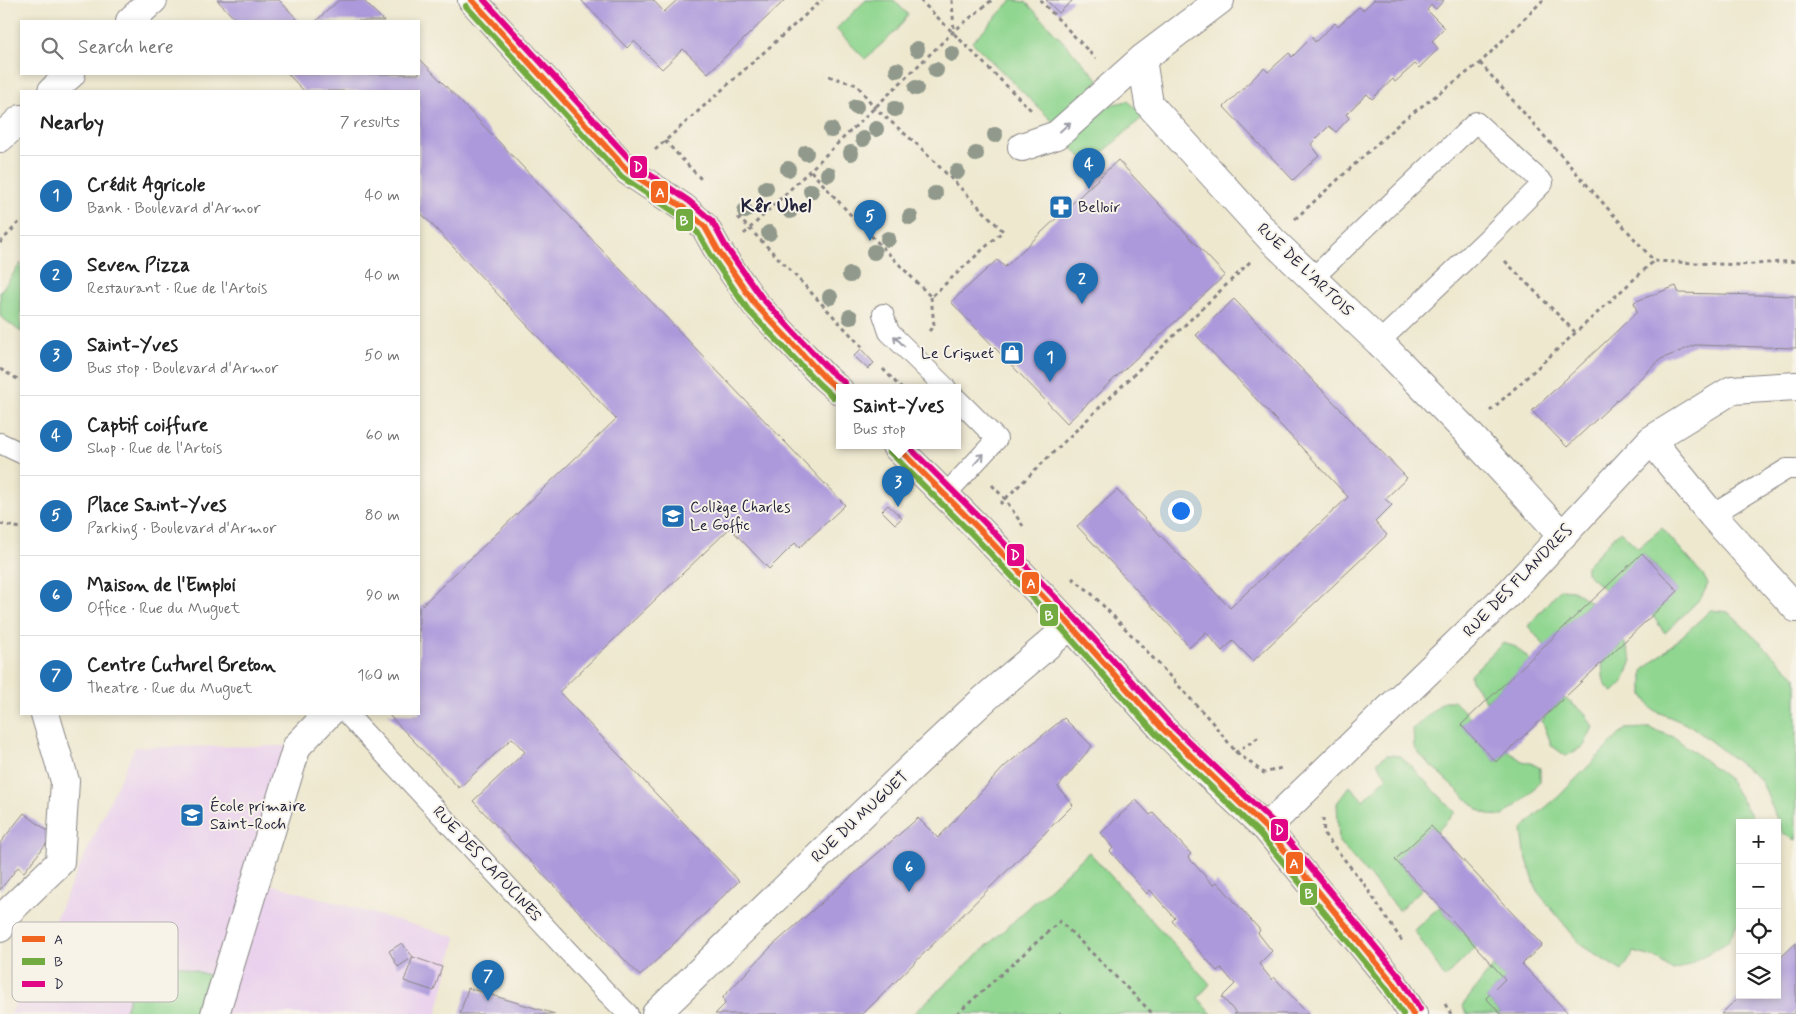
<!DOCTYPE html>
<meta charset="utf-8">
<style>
:root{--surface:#fff;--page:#f6f6f6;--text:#222;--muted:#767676;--line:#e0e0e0;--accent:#1f6fb2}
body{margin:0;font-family:Mynerve,sans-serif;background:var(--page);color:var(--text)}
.controls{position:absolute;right:15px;bottom:15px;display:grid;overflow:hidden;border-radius:0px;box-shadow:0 2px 8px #0003}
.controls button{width:45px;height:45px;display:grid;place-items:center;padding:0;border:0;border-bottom:1px solid var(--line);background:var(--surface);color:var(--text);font:25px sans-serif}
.you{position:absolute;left:1180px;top:510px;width:18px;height:18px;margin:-12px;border:4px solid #fff;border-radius:50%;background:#1a73e8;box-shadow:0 0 0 8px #1a73e833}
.badge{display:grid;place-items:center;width:32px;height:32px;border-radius:50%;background:var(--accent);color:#fff;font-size:16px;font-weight:700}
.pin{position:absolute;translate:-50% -41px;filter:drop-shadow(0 1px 2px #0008)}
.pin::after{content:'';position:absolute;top:26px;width:18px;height:15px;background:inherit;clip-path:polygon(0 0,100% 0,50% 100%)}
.popup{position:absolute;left:836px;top:384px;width:125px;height:65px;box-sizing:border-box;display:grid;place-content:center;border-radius:0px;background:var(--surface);filter:drop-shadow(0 1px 4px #0005);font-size:16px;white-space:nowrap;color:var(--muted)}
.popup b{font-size:19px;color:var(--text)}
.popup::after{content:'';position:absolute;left:50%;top:100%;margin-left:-10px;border:10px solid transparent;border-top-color:var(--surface)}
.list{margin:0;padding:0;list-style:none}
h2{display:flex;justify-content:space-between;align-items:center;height:65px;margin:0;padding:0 20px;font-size:21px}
h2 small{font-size:16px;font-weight:400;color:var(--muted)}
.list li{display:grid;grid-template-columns:32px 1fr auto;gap:15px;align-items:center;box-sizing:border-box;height:80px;padding:0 20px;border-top:1px solid var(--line)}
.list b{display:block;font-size:19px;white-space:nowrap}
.list p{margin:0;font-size:16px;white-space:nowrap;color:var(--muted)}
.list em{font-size:16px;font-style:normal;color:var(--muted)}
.icon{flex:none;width:28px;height:28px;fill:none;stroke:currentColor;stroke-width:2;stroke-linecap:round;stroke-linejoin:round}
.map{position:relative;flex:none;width:1796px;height:1014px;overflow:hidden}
.search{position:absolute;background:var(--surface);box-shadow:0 2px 8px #0003;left:20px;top:20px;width:400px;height:55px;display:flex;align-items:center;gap:12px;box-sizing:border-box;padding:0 18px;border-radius:0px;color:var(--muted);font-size:19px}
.panel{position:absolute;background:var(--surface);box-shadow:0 2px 8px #0003;left:20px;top:90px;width:400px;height:625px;border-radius:0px}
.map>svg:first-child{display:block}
.built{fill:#ead1ed}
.green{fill:#90d690;stroke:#597c66}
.building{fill:#ac99db}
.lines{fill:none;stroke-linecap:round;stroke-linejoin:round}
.service-casing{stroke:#888585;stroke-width:22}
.pedestrian-casing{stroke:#888585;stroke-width:30}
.minor-casing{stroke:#888585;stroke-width:30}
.secondary-casing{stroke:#888585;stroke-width:30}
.path{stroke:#888585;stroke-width:3;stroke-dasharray:4 4;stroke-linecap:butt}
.service{stroke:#fff;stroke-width:20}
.pedestrian{stroke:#fff;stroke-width:28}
.minor{stroke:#fff;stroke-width:28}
.secondary{stroke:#fff;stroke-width:28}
.bus-1-casing{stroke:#f7f3e8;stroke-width:10}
.bus-2-casing{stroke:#f7f3e8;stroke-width:10}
.bus-3-casing{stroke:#f7f3e8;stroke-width:10}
.bus-1{stroke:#f26521;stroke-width:6}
.bus-2{stroke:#72ab40;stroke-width:6}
.bus-3{stroke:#e10685;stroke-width:6}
.tree{fill:#90998b}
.oneway{stroke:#9c9ca7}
.labels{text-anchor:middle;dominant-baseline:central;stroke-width:4;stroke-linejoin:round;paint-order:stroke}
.poi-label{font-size:16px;fill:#22223b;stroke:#f7f3e8;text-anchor:start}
.street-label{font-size:16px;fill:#22223b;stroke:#f7f3e8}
.quarter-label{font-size:19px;font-weight:bold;fill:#22223b;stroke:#f7f3e8}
.key{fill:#f7f3e8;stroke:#b7b4b4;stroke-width:1}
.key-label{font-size:14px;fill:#22223b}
.line-badge{stroke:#f7f3e8;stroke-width:2}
.badge-label{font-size:14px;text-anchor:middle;font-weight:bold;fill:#fff}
</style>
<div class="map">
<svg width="1796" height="1014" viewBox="0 0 1796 1014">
<rect width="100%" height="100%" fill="#f7f3e8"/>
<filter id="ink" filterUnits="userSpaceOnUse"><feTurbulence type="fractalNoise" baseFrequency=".02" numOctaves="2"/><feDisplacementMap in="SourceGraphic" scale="10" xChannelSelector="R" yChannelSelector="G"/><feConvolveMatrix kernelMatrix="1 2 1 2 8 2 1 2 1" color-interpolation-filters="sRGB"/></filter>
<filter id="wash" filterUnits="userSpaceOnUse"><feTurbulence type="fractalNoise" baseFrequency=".0096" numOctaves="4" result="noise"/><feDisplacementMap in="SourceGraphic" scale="20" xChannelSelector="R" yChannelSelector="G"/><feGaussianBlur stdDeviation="1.12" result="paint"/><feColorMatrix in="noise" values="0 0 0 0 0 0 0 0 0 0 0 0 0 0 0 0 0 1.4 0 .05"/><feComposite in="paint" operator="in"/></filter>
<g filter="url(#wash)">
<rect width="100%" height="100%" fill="#eee8cf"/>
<path class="built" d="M297,746L263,882L456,937L437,1014H11L135,747Z"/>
<path class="green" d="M866,0H894L908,15L895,32L865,59L836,29Z
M1012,0L1026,2L1099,80L1053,122L972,42Z
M1128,101L1144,116L1089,165L1070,146L1109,105Z
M21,263V332L0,316V292Z
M1662,528L1703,575L1708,584L1701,598L1665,633L1652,615L1678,591L1643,553L1604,589L1586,573V566L1620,531L1638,548Z
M1560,589L1573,590L1590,602L1545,646L1528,626Z
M1711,610L1728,612L1796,677V840L1783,834L1761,780L1691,726L1653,710L1643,695V671Z
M1624,642L1632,660L1624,681L1613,692C1602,686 1603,674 1602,663Z
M1503,643L1516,647L1530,660L1486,701L1471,680L1470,675Z
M1564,698L1585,713L1593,727L1584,746L1566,756L1552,746L1542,720Z
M1444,701H1454L1470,717L1461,725L1496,762L1508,751L1522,761L1531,763L1540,768V781L1530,794L1503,816L1490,815L1479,810L1425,760L1414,747L1413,729Z
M1649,728L1674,737L1728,778L1756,823H1740V918L1728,942L1684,967L1673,970L1656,958L1634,952L1622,971L1582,946L1537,891L1525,853L1522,830L1535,816L1557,798L1625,729Z
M1387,755L1401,756L1455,812L1437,832L1431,826L1395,860L1422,889L1399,910L1339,842L1337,803L1350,786L1363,800L1387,777L1377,762Z
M1089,852L1210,984L1198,998L1212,1014H913Z
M1439,907L1476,947L1445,978L1414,930Z
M143,954L211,976L199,1014H124Z
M1493,966L1505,979L1486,998L1501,1014H1467L1462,1006Z"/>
<g id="blocks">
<path class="building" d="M217,0H279L299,21H237Z
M339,0H363L384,21H316Z
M581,0H653L664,12L677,0H785L708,73L683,49L662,69L634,41L627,48Z
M1046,0H1073L1059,13Z
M1374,0H1444L1436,9L1431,5L1427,10L1445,28L1432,41L1438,49L1419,68L1415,64L1395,82L1393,79L1372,99L1367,94L1346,114L1349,118L1336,132L1329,126L1311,144L1319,155L1293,180L1224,107L1264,68L1268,72L1289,53L1292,57L1312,37L1315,42L1335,23L1338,26L1359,7L1363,10Z
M419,58L845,505L799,548L795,543L769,569L730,528L559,692L739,881L640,976L473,801L525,752L512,738L459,788L388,714H419V608L616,419L419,211V91H304L288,74H419Z
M1118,160L1225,275L1067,423L951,302L997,260L1005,267Z
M1676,286L1679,293L1796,296V348L1695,345L1661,359L1567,447L1532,411L1637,312L1634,302Z
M1234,299L1407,478L1385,499L1392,505L1375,522L1387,535L1253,661L1233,641L1222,651L1206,632L1190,647L1077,526L1117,490L1230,608L1348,497L1196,335Z
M861,349L874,363L868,369L854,356Z
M888,505L902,518L895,524L882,511Z
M1642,553L1678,591L1496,762L1461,725Z
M1064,718L1092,746L1058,787L1073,805L863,1014H715L725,1004L723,997L772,946L918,818L938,838L1005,766Z
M1136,800L1150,815L1153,813L1191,854L1188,857L1213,885L1217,882L1260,930L1258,933L1272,951L1259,964L1272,980L1274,977L1308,1014H1234L1236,1013L1222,997L1235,984L1221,968L1217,971L1172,921L1175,918L1150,890L1147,894L1110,851L1113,848L1101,833Z
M24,813L53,835L24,872L18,867L0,890V843Z
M1431,826L1542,945L1522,964L1569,1014H1501L1486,998L1505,979L1433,899L1395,860Z
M402,943L413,957L398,967L389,951Z
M1796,943V1011L1792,1014H1721L1741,995H1777V961Z
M413,957L442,967L434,991L404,981Z
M468,988L555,1014H460Z"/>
</g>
</g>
<g filter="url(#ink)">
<use href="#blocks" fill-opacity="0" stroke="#888585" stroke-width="1"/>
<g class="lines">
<g class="service-casing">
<path id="service" d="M1312,279L1476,122L1543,183L1485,241L1379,342
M883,314L889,332L946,388
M0,443L21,453
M945,495L997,439L957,399
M1712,515L1787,469H1796
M347,714L604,990L628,1014"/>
</g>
<g class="pedestrian-casing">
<path id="pedestrian" d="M215,1014L297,746L328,714"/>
</g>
<g class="minor-casing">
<path id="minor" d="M1220,0L1142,59L1149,104L1272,240L1379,342L1467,432L1563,536
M1022,147L1057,135L1142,59
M1651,440L1712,515L1796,608
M1266,828L1511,591L1651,440L1732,390L1796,386
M0,928L2,918L60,862L65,781L45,714
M656,1014C763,910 869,806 979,704C1008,677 1041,653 1070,625"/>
</g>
<g class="secondary-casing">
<path id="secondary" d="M472,0L628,171L684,208L705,227L719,252L755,304L824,377L839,390
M130,21L153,0
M52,91L71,74
M0,138L21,119
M896,446L978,528L1070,625L1161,727L1205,771L1266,828L1393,983L1413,1014"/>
</g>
<path class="path" d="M920,0L1031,110
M952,0L954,31
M1040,0L1096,59
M1480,63L1654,261L1740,265L1796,261
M665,141L701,179
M655,150L822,0
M811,171L849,213L931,297L1003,231L919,146L875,108L857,85L825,75
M738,217L790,270L865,350
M1295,219L1403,120L1480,63L1543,0
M744,234L954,31L992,0
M0,243L21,220
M1505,261L1575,332
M929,331L934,325L931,297
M0,369L21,381
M883,369L901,388
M1490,411L1654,261
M992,485L1005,499L1023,526
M1000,504L1251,261
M0,524L21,528
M1072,578L1089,591L1142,646L1211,721L1236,752L1264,773L1281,768
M1235,753L1259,737
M1323,818L1324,834L1364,884L1402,941
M1445,1004L1451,1014
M957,1014L1060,921L1153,1014
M1059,1014H1061"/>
<use href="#service" class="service"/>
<use href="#pedestrian" class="pedestrian"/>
<use href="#minor" class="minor"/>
<use href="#secondary" class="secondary"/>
<g class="bus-1-casing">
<path id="bus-1" d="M472,0L628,171L684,208L705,227L719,252L755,304L824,377L839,390
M896,446L978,528L1070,625L1161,727L1266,828L1393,983L1413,1014"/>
</g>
<g class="bus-2-casing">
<path id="bus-2" d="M466,6L622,177L679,215L698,233L712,257L748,310L818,383L833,397
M890,452L972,534L1064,631L1155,733L1260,834L1386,988L1403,1014"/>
</g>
<g class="bus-3-casing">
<path id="bus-3" d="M484,0L634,164L689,201L712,221L726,247L762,298L830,371L845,383
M908,446L984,522L1076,619L1167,721L1273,822L1400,977L1420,1009"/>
</g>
<use href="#bus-1" class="bus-1"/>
<use href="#bus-2" class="bus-2"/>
<use href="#bus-3" class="bus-3"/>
</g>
<g class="tree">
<circle cx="917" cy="49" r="8"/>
<circle cx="952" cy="54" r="8"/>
<circle cx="897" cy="70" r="8"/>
<circle cx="936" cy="70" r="8"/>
<circle cx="916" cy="88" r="8"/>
<circle cx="856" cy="107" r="8"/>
<circle cx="895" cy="109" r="8"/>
<circle cx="876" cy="129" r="8"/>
<circle cx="831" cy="130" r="8"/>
<circle cx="995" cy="135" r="8"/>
<circle cx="863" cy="139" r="8"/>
<circle cx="806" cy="153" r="8"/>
<circle cx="851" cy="153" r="8"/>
<circle cx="976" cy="154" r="8"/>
<circle cx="788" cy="169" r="8"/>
<circle cx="957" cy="172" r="8"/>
<circle cx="828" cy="174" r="8"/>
<circle cx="766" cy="188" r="8"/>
<circle cx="811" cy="191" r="8"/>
<circle cx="935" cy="194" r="8"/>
<circle cx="745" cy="211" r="8"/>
<circle cx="790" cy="211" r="8"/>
<circle cx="910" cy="217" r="8"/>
<circle cx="769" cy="233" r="8"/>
<circle cx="888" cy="239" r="8"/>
<circle cx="874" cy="252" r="8"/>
<circle cx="850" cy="275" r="8"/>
<circle cx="830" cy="297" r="8"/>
<circle cx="850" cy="317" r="8"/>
</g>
<defs><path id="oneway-shaft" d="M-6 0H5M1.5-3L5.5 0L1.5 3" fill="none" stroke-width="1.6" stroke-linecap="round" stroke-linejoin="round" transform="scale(1.25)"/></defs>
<g class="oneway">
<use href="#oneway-shaft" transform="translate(1065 127) rotate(-42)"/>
<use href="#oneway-shaft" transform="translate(899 341) rotate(-135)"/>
<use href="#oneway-shaft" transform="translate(979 459) rotate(-48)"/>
</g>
</g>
<defs>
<g id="pharmacy-square" transform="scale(1.25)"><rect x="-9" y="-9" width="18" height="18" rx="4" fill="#1f6fb2" stroke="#f7f3e8"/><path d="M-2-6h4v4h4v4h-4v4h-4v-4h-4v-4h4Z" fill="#fff"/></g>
<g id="shop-square" transform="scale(1.25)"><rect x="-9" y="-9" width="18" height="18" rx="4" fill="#1f6fb2" stroke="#f7f3e8"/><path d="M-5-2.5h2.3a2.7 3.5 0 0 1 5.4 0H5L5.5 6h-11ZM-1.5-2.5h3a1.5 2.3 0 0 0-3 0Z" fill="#fff"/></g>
<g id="school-square" transform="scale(1.25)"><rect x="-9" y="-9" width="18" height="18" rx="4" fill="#1f6fb2" stroke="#f7f3e8"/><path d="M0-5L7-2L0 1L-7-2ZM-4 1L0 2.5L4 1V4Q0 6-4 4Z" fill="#fff"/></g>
</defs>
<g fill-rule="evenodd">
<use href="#pharmacy-square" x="1061" y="207"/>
<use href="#shop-square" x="1012" y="353"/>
<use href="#school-square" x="673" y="516"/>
<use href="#school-square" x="192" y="815"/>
</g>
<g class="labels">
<g class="poi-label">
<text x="1078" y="207">Belloir</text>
<text x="994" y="353" text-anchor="end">Le Criquet</text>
<text x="690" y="507">Collège Charles<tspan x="690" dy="18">Le Goffic</tspan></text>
<text x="210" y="806">École primaire<tspan x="210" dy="18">Saint-Roch</tspan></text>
</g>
<g class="street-label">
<text transform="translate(1305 270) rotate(44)">RUE DE L'ARTOIS</text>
<text transform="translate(1518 581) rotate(-46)">RUE DES FLANDRES</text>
<text transform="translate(860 817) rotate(-43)">RUE DU MUGUET</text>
<text transform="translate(487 864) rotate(47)">RUE DES CAPUCINES</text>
</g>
<g class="quarter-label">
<text x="776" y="206">Kêr Uhel</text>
</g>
</g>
<rect x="12" y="922" width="166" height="80" rx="8" class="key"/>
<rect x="22" y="936" width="23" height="6" fill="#f26521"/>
<rect x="22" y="958" width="23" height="7" fill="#72ab40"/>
<rect x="22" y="981" width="23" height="6" fill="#e10685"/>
<g class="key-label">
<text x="54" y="944">A</text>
<text x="54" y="966">B</text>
<text x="54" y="989">D</text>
</g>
<g class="line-badge">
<rect x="629" y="155" width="19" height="24" rx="5" fill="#e10685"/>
<rect x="650" y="180" width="19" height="24" rx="5" fill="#f26521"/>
<rect x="675" y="208" width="19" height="24" rx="5" fill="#72ab40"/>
<rect x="1006" y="543" width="19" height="24" rx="5" fill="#e10685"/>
<rect x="1021" y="571" width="19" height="24" rx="5" fill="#f26521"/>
<rect x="1039" y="603" width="20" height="24" rx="5" fill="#72ab40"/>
<rect x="1270" y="818" width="19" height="24" rx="5" fill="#e10685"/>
<rect x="1285" y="851" width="19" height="24" rx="5" fill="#f26521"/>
<rect x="1299" y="882" width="19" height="24" rx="5" fill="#72ab40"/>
</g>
<g class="badge-label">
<text x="638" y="172">D</text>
<text x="660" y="197">A</text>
<text x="684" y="225">B</text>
<text x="1015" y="560">D</text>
<text x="1031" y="588">A</text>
<text x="1049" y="620">B</text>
<text x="1279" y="835">D</text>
<text x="1294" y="868">A</text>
<text x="1309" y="898">B</text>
</g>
</svg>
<div class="controls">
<button>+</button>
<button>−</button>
<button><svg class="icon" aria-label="locate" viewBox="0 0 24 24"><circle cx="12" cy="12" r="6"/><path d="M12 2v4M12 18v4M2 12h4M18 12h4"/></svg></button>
<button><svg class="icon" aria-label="layers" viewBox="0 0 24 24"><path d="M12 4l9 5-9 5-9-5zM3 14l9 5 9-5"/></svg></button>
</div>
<div class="you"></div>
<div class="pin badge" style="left:1050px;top:382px">1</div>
<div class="pin badge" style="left:1082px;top:304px">2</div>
<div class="pin badge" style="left:898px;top:507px">3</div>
<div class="popup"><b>Saint-Yves</b>Bus stop</div>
<div class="pin badge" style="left:1089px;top:189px">4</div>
<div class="pin badge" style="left:870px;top:241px">5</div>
<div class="pin badge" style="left:909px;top:892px">6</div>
<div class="pin badge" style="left:488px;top:1001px">7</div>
<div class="search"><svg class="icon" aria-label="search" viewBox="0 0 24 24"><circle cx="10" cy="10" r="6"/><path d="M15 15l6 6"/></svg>Search here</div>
<section class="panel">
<h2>Nearby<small>7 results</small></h2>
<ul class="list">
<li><span class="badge">1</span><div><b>Crédit Agricole</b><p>Bank · Boulevard d'Armor</p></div><em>40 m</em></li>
<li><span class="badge">2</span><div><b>Seven Pizza</b><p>Restaurant · Rue de l'Artois</p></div><em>40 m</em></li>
<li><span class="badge">3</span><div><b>Saint-Yves</b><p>Bus stop · Boulevard d'Armor</p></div><em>50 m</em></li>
<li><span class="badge">4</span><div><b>Captif coiffure</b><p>Shop · Rue de l'Artois</p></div><em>60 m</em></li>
<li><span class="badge">5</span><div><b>Place Saint-Yves</b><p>Parking · Boulevard d'Armor</p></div><em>80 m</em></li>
<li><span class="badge">6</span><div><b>Maison de l'Emploi</b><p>Office · Rue du Muguet</p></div><em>90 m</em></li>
<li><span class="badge">7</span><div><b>Centre Cuturel Breton</b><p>Theatre · Rue du Muguet</p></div><em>160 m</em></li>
</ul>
</section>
</div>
